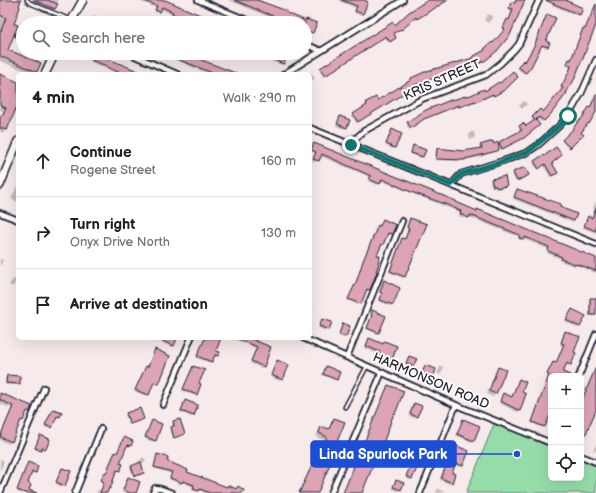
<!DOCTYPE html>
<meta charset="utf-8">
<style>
:root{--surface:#fff;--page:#f2f2f2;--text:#202124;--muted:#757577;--line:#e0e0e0}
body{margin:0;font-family:"Balsamiq Sans",sans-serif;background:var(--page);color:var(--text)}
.controls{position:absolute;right:12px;bottom:12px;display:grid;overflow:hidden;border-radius:6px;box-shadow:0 4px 16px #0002}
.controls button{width:36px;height:36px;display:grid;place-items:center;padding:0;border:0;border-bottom:1px solid var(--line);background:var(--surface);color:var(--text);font:20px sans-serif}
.stop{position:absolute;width:12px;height:12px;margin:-9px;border:3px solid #0f766e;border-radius:50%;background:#fff}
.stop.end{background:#0f766e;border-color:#fff;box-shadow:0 1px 4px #0008}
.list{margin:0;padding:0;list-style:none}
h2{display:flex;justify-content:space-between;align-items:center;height:52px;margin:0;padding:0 16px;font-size:17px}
h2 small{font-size:13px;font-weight:400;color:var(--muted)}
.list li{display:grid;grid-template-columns:26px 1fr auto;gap:12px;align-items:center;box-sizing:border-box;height:72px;padding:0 16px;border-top:1px solid var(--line)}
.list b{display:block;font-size:15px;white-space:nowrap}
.list p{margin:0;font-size:13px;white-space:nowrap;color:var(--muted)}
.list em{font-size:13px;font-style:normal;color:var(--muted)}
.icon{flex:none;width:22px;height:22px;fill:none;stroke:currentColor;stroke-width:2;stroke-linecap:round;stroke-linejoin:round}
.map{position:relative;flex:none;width:596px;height:493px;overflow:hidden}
.search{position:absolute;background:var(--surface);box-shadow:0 4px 16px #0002;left:16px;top:16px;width:296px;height:44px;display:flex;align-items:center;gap:10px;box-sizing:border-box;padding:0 14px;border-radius:22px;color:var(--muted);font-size:15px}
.panel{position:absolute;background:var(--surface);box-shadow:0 4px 16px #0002;left:16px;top:72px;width:296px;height:268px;border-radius:6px}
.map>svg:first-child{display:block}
.green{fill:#95dca9;stroke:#5c7f72}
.shadow{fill:#0003}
.building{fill:#dca4b5;stroke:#22223b}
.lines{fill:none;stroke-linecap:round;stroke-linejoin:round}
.lane-casing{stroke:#22223b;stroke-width:5.5}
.street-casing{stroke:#22223b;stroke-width:8}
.secondary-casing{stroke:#22223b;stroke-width:10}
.lane{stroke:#fdfcf7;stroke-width:2.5}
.street{stroke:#fdfcf7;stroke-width:4.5}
.secondary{stroke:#fdfcf7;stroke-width:7}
.route{stroke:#0f766e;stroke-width:5}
.labels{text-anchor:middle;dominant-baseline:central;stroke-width:4;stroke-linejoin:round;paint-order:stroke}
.street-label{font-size:13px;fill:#22223b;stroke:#fdfcf7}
.leader{fill:none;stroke:#1d4ed8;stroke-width:1.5}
.callout-dot{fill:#1d4ed8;stroke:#fdfcf7;stroke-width:1.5}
.callout{fill:#1d4ed8;stroke:#1d4ed8;stroke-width:1.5}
.callout-label{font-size:14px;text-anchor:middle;font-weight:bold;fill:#fff}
</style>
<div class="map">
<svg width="596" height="493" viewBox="0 0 596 493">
<rect width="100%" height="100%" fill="#f6eaea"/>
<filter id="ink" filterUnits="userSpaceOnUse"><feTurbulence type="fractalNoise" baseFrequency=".025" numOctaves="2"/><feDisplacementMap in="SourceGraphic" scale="8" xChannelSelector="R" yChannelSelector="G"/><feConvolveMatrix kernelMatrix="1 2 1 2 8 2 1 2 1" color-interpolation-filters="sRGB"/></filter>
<g filter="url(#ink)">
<path class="green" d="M494,424L551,447V478H581V460L596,466V493H466Z"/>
<path class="shadow" d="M0,0H20L6,50L36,71L33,74L0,61Z
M30,0H58L55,9L52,11L29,2Z
M137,0H162L218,23H185V21L171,15L172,14L160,9L157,13L155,12L156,8Z
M228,0H255L305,22L307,20L312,32L310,34L305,32V23H284Z
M340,0H362V14L360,15L354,13L356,8L339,1Z
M430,0H449L415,20L414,18L400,30L399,29L393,33V39L388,42L384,37L323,77L319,70L320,69L394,26Z
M516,0H524L497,50L483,62L468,69L422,82L410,88L409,90L356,123L352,116L366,107L365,105L367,103L377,101L410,81L411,79L471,59L483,52L492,43L493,44L505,31L502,30L506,22L509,20L512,11L508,9L510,5L512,3L514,4Z
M554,0H563L580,14L578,16L552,5Z
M593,12L596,14V28L594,27L549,115L541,122L537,118L535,120L538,125L522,139L501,150L498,144L500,142L521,132L518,128L523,124L525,128L534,122L531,119L540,111L543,113L562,89H560L568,75L570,67L566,66L568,62L570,61L582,31L583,30H585Z
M488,14L493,17L488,23L484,20Z
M547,15L544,42L547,47L546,48L541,46L531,66L524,74L518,69L524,62L525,63L533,49Z
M72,53H83L80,59L71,56Z
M159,53H181L191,57L193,53H200L198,59L234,74H209Z
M261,53H287L282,65L271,61L272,57Z
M93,56L143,74H118L91,62Z
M311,73L315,78L310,82V74Z
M0,76L18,83V105H17L6,130L3,133L0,132V117L3,111L0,110Z
M504,90L492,97L491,95L474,103L458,108L457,106L421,120L409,129L406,124L468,97Z
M596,94V110L588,123L579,133L581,138L579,139L578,138L568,148L562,142L571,133L589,109Z
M524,101L527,104L522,109L519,106Z
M340,118L349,121L344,129L336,126Z
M391,132L401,134L393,149L385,145Z
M471,132H474L475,138L470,140L469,134Z
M310,142L429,190L455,203L596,259V273L576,265L574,266L560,261L561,259L547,253L548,249L523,239L521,240L518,239L519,237L469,217L467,219L459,216L461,213L380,180L377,185L368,181L370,177L320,156L316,162L312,161L315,153L310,151Z
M481,145H493L498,150L481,157L464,160L462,161L435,160L436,151L438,149L463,152L480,149L479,147Z
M414,146L425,150L421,158L410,154Z
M542,156L551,163L555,174L550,177L543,165L537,169L533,163Z
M514,173L528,175L516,182L512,175Z
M492,180L506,185L495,189V187H492L490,182Z
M18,186V202L11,199L16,188Z
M516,192L559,207L574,221L572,222L513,199Z
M596,201V233L583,228L587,219L588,218L591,219L595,209L593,208Z
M410,219L404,276L403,278L389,272L401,240H404L408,230L406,229Z
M377,227L391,234L390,235L386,234L376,256L369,290L367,291L365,290L358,305L347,300L356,283L362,264Z
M0,259L3,260L0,267Z
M13,279L17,280L13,287L9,285Z
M383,283L392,305L391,306L379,301L382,294L379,293Z
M590,299H596V316H589V301Z
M310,309L313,310L310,317Z
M572,310L579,326L578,328L566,322Z
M373,312L379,332L377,334L366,329L372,317L370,316Z
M322,320L331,323L326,331L318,328Z
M342,326L345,337L344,338L338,336Z
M566,332L573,353L571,364L569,366L565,364L562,373L566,376H551V411L543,428L531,423L548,377L547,376L551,365L553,363L555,364L563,346L560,345Z
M158,338H176L172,347L157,341Z
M205,338H220L215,351L218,353L217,356L216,357H213L210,363L196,358Z
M237,338H250V340L270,348L261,368L250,363L256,348L236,340Z
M369,339L382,345L384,342L391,360L388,362L377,357L378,354L364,348Z
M155,351L158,383L156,385L152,383L146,396L134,391Z
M409,357L415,359L411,367L405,365Z
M277,361L288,365L280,381L270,377Z
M426,366L435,370L430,379L421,375Z
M441,366L444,368L440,375L437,373Z
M596,366V407L581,442V401Z
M193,367L198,384L196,394L195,396L182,391Z
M326,367L336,379L335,380L322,375Z
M499,369L505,371L495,394L493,397L487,394L496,371Z
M7,376L19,384L17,385H5V378Z
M518,382L521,393L519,410L517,412L499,403L503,394L512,398Z
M388,386L394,413L379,449L377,451L376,450L361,493H343Z
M0,394L28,412L26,414H25L11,441L9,444L0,440V435L12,408L0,404Z
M185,401L193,416L191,417L180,412Z
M413,406L416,416L415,418L409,416Z
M52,412L59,416L57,418L55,417L50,429L44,427Z
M127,414L143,418L129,425L125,415Z
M334,419L331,453L327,457L318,453L324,440L316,437L318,431L322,427L328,430L331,423Z
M463,420L473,440L471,442L456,435Z
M152,421L155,440L153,442L144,438Z
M173,422L184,434L173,438L170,429L173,427L172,424Z
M40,436L45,448L44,450L41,449L39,451L34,449Z
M124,438L130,445L128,447L126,446L119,463L121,464L119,471L117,472H116L106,493H96L98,490H101L104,483L101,482L103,475L105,474L113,455L115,453L117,454Z
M596,444V451L593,450Z
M451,447L468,452L461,467L454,465L451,473V482L449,484L440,480L451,459L447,457Z
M158,455L186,472L227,488L235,490L238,487L241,493H205L199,490L197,492L192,490L193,487L182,482L180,484L169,479L172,474L153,468Z
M143,457L146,460L141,465L143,472L133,477L130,468L140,464L138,462Z
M0,459L4,461L0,471Z
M27,465L35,472L33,474L31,473L26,484L28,490L31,493H20L17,492Z
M411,466L412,478L410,480L406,478Z
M61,470L64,485L62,487L56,484Z
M309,471L317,493H299L308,473Z
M128,478L135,493H123L122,492Z
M396,481L403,484L398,491L392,489Z
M438,489L445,492L435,493Z"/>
<path class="building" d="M0,0H21L19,6L20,7L14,24L18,25L8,50L41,63L37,72L0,56V33L6,18L0,15Z
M33,0H47L58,4L55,9Z
M142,0H165L219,23H190L185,21L186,19L172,14L173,12L162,7L160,12L155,10L157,6Z
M234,0H257L287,11V13L306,21V19L317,23L313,33L305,30V23H289Z
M341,0H364L368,2L363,14L355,11L357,6Z
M428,0H448L417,19L416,17L402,30L401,29L394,33L396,38L390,42L386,36L325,76L320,68L393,22L395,25L409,12Z
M516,0H525L510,35L497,51L486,60L471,68L425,81L410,87L411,89L358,122L353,114L367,105L366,102L376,97L378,100L411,80V78L427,71L473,58L472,57L485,50L484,49L492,42L493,43L505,29L503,28L507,19L509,20L513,9L509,8L511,2L515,3Z
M545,0H568L567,1L583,8L580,15Z
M596,4V25L574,80L566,93H567L550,115L544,121L539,117L536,120L540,125L535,129L524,138L502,149L499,142L522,130L519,126L523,123L526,126L535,120L532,117L540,109L543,112L563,88L561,87L569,72L571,66L567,64L569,59L571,60L583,28L585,29Z
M547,14L556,18L546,41L550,43L548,47L542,45L531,67L526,73L518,67L523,60L525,62L534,46Z
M95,17L110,23H92Z
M94,53L145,74H123L107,67V66L91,60Z
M174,53H184L191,56L193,53H201L199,59L238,74H215L172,57Z
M274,53H288L284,64L271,59Z
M513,71L518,77L506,89L494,96L493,94L476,102L475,101L459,107V105L424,119L411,128L407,122L426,110L453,99V100L468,95L469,96L484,89L485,91L499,82L500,83Z
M0,74L18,82V104L7,130L0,128V115L2,116L6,108L0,105Z
M596,94V112L589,124L588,123L581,133L584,135L581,138H580L570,148L562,140L572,130L579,120L580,121L589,107L590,108Z
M340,116L350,120L347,128L337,124Z
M392,129L402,134L395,148L386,144Z
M493,141L494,144L498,142L499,150L497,151L465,159V160L436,159L437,148L463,151L482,148L480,145Z
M314,143L429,190L456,201V202L477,211V209L596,258V271L577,264V265L561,259L562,257L548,251L549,247L525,237L524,239L519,238L520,235L470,215L469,218L460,214L461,211L445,204L411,192L382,179L380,184L369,179L371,176L322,154L319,161L313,159L316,152L311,150Z
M413,145L426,150L423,157L411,153Z
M556,147L562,155L552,163L558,173L552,176L545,164L539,169L534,161L543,155L544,156Z
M525,167L529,175L517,181L513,172Z
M505,176L507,186L497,188L496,186H493L491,179Z
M517,189L561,204L560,207L577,214L574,221L514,197Z
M596,208V231L584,226L588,216L592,218Z
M410,218L427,224L405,277L390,271L402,238L405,239L409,228L407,227Z
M383,219L396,225L392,234L388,233L383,245L382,244L377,255L380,256L378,263L379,264L376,271L377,272L370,290L367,289L361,304L348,299L357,280L363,261L378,225L380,226Z
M384,280L400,288L393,305L380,300L382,293L380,292Z
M590,298H596V315H590Z
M572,309L586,316L580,327L566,320Z
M372,310L386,316L379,333L367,328L372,315L371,314Z
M322,319L332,322L329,330L319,326Z
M343,323L350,326L346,337L339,334Z
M565,331L580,337L574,352L576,353L571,365L567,363L563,372L572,376H551V413L545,427L532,422L549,375L547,374L553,362L556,363L564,344L561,343Z
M156,338H177L174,346Z
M205,338H221L216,351L220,352L218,356L215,355L212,362L197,356Z
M236,338H249L271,347L264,367L251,361L257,347Z
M369,338L383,344L384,341L397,346L392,360L378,355L380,352L366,346Z
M155,349L170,356L159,384L154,382L149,395L135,390L146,366L148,367Z
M409,356L417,359L413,366L406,363Z
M277,360L289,365L283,380L271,375Z
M425,365L436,369L433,378L422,374Z
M193,366L205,370L199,383L201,384L197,395L183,389Z
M326,366L340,372L337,380L323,374Z
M498,367L506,370L496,394L489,391Z
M596,367V410L581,445V402Z
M7,375L20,376V384L6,383Z
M519,379L526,382L522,392L526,394L520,411L500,401L503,393L512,397Z
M388,385L404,391L395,414L394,413L385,438L380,450L377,449L372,463H374L362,493H343Z
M0,393L32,406L29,412L27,411L23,421L21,420L12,442L0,437L13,406L0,400Z
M185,400L198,405L194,416L181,411Z
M414,403L422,406L417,417L410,414Z
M140,408L144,419L130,424L126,413Z
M53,409L62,412L60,417L57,416L52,428L45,425Z
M334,418L345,422L332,454L321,449L327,437L319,433L321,426L329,429Z
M180,419L185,434L174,438L171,427L174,426L173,421Z
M463,419L480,426L474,441L457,434Z
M152,420L162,424L156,441L145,437Z
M40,435L50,439L46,449L42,447L41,450L35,448Z
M124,437L133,441L131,446L128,445L126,448L120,463L123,464L120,471L117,470L110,489L109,488L107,493H100L104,482L101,480L104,473H106L115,452L117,453Z
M452,444L469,451L463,466L456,463L452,473L455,474L452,483L441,478L446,466L448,467L452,457L448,456Z
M157,454L168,457L167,461L188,470L187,472L227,487L228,485L236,489L238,486L244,490L242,493H210L200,489L199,491L193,489L194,485L183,481L182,483L170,478L172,472L154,467Z
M315,459L330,464L318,493H299Z
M28,462L38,466L36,473L32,472L28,483L31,485L29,490L37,493H25L17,490Z
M141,462L144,473L135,476L131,466Z
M411,465L417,468L412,479L406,476Z
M62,468L71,471L65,486L56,482Z
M128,477L140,482L136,493H130L123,490Z
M396,480L404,483L401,490L393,487Z"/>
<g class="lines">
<g class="lane-casing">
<path id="lane" d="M27,0L30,3L71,20
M17,35L23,38
M345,407L367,366"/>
</g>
<g class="street-casing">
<path id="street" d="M198,0L254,23
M305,44L321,51
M128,53L177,74
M284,74L403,0
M310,128L596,244
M351,145L355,139L364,131L422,99L486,75L501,63L514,50L519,44L539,0
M451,185L461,174L509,159L528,152L538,145L559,126L568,116L581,94L596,60
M0,213L18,220
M303,338L456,405L551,443
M347,357L402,221
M579,376L596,334
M163,405L191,338
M581,456L596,462
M0,493L44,388
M75,493L101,429
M153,493L155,488L161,489L172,493
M331,493L382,372
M420,493L456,405"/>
</g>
<g class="secondary-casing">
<path id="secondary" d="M70,23L83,0
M45,74L55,53
M0,185L18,141"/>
</g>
<use href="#lane" class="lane"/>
<use href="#street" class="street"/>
<use href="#secondary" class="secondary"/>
</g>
</g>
<g class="lines" filter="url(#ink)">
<path class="route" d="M351,145L451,185L461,174L495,164L528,152L559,126L568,116"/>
</g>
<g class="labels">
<g class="street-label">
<text transform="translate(442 80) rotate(-24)">KRIS STREET</text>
<text transform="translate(431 381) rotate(23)">HARMONSON ROAD</text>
</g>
</g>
<path class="leader" d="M517 454L456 454"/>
<circle class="callout-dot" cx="517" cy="454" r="4"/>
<rect class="callout" x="311" y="441" width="145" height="26" rx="4"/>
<g class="callout-label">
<text x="383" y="459">Linda Spurlock Park</text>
</g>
</svg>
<div class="controls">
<button>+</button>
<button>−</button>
<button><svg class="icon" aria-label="locate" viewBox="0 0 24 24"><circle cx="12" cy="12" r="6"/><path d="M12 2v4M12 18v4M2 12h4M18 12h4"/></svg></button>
</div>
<div class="stop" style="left:568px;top:116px"></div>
<div class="stop end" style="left:351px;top:145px"></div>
<div class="search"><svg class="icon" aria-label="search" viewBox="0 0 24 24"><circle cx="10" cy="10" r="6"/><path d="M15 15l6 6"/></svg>Search here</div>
<section class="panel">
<h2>4 min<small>Walk · 290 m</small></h2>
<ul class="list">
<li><svg class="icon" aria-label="ahead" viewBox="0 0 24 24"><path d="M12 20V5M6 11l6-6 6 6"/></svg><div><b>Continue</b><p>Rogene Street</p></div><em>160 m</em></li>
<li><svg class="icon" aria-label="right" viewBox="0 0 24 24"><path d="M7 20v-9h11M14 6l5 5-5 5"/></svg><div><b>Turn right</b><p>Onyx Drive North</p></div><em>130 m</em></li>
<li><svg class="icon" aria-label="arrive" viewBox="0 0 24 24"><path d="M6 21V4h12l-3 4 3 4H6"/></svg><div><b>Arrive at destination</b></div></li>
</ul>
</section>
</div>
